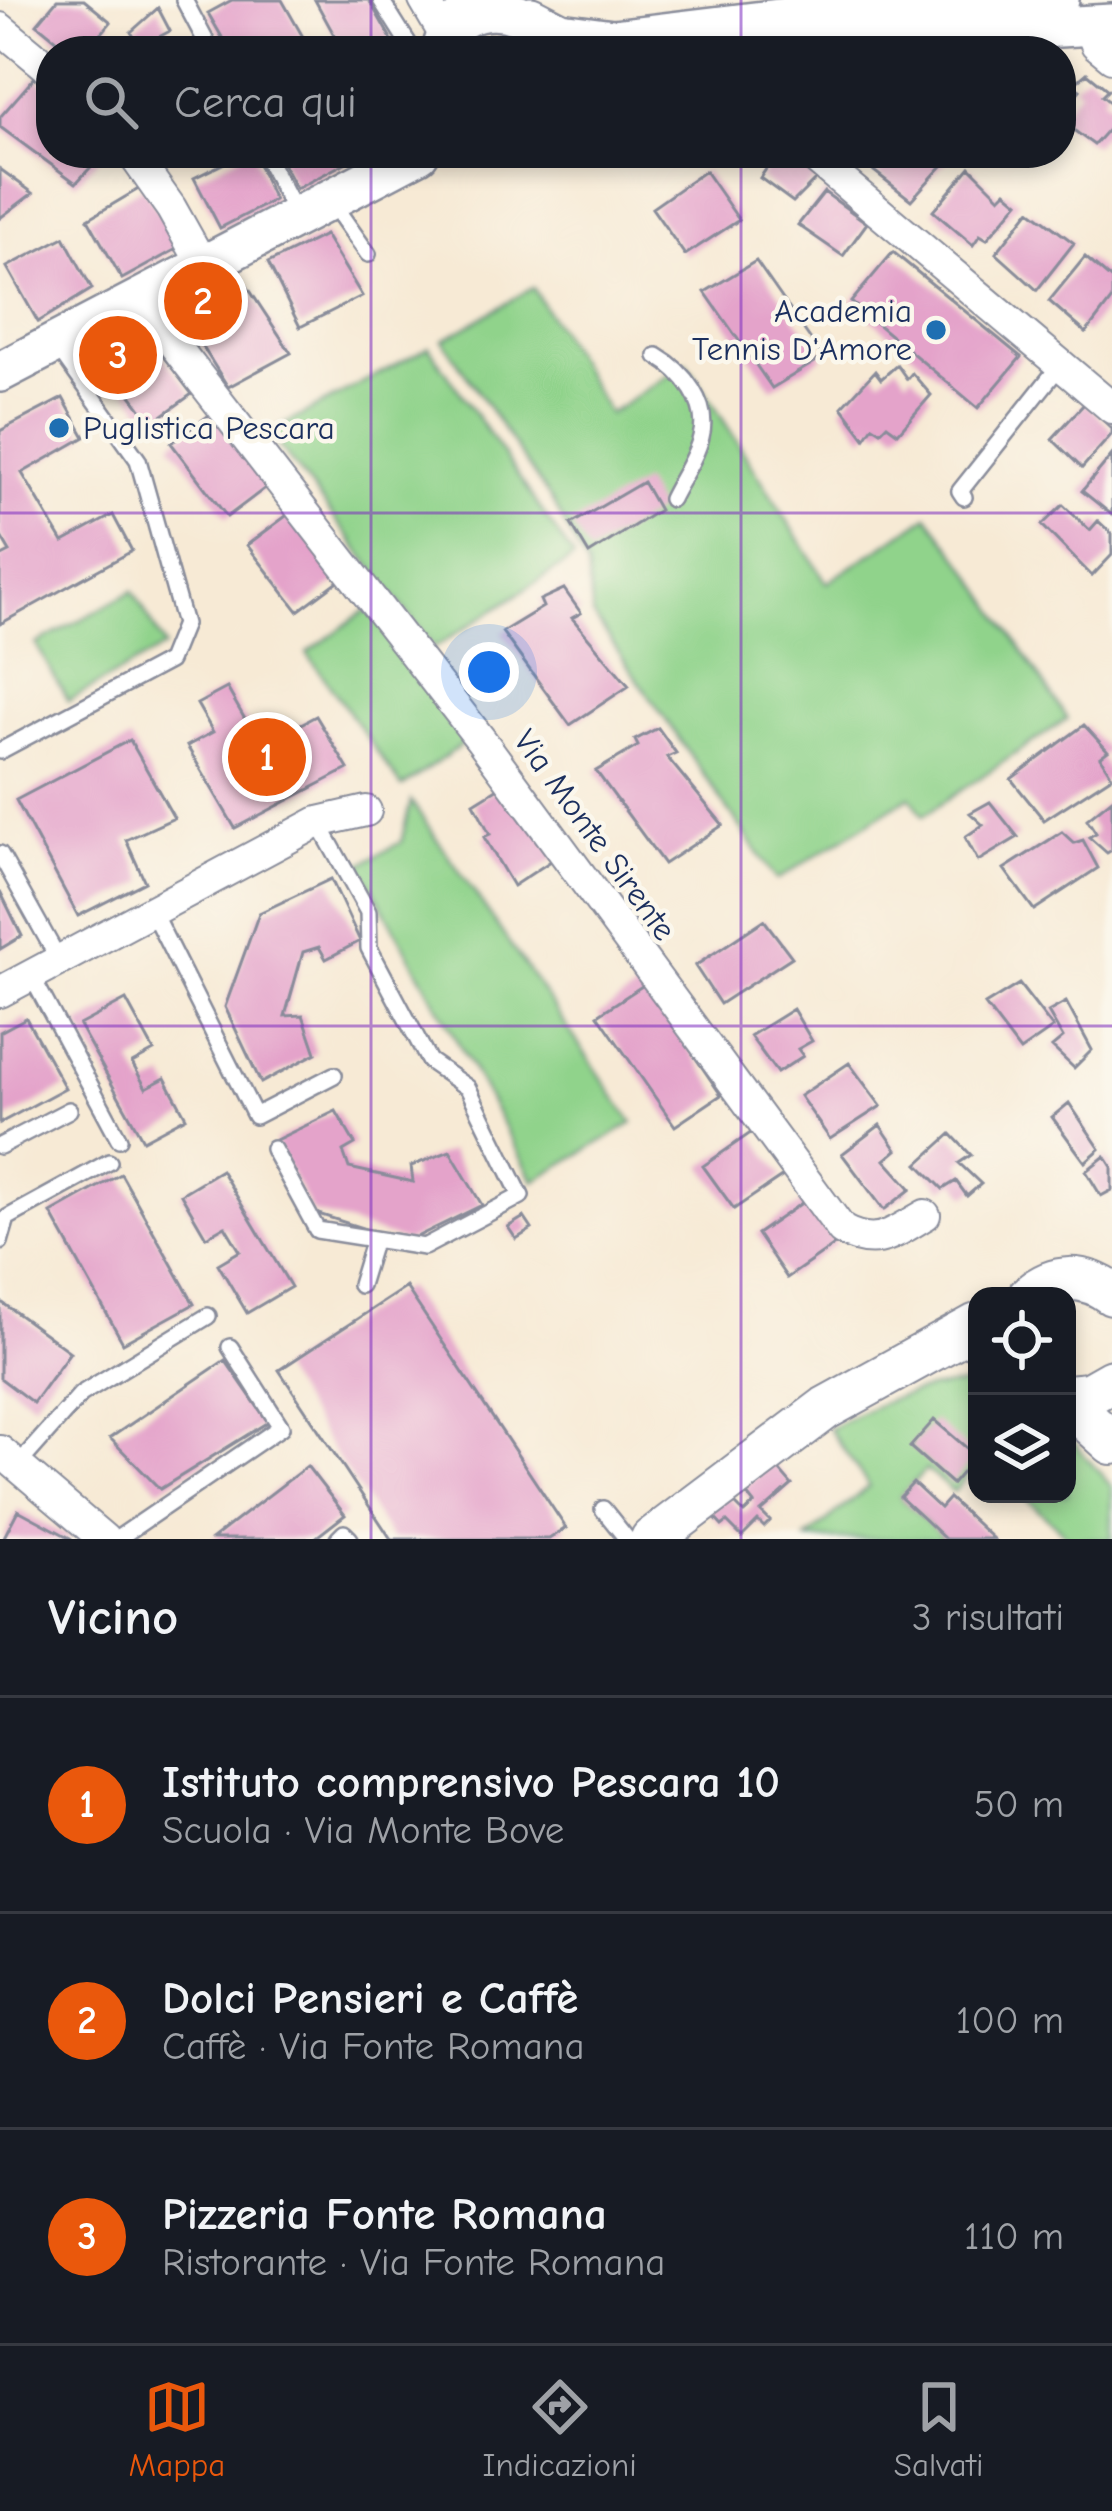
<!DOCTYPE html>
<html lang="it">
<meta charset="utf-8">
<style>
:root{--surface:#171b24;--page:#242831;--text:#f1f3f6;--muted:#9ea1a6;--line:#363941;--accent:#ea580c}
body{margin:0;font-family:"Comic Neue",sans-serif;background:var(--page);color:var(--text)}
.controls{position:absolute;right:36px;bottom:36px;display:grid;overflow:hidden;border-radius:24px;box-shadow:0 6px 18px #0003}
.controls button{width:108px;height:108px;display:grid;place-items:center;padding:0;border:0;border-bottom:3px solid var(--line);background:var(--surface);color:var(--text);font:60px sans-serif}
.you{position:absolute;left:489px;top:672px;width:42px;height:42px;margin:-30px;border:9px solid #fff;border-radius:50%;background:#1a73e8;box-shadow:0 0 0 18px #1a73e833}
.badge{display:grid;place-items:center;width:78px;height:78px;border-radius:50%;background:var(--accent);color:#fff;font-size:39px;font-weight:700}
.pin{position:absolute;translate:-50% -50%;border:6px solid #fff;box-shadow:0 3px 12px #0006}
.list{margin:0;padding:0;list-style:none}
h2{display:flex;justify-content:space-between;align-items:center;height:156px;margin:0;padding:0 48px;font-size:51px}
h2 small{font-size:39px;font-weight:400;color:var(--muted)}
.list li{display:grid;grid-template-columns:78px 1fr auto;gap:36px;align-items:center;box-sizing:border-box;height:216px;padding:0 48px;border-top:3px solid var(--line)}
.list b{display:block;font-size:45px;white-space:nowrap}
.list p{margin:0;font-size:39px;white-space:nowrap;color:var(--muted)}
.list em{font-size:39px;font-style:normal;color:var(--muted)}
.icon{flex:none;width:66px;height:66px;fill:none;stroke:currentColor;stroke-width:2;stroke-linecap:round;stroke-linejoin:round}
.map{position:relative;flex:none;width:1112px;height:1539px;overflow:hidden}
.search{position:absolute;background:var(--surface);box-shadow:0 6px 18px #0003;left:36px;right:36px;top:36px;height:132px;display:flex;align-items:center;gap:30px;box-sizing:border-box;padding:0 42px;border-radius:48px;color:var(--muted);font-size:45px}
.sheet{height:804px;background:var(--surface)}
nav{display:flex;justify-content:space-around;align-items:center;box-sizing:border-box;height:168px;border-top:3px solid var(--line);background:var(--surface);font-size:33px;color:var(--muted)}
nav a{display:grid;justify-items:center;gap:6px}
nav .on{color:var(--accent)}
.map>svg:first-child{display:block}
.green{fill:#90d38b;stroke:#568174;stroke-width:3}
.building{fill:#e4a3ca}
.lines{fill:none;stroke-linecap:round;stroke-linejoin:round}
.service-casing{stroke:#898c9a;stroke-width:20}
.minor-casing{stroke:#898c9a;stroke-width:34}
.tertiary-casing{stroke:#898c9a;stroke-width:44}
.secondary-casing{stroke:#898c9a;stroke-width:46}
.service{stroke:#fff;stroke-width:15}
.minor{stroke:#fff;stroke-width:30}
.tertiary{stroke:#fff;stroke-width:39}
.secondary{stroke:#fff;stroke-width:42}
.grid{fill:none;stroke:#7b2cbf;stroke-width:3;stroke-opacity:0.55}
.poi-dot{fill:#1f6fb2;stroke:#fbf7ec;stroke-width:4.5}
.labels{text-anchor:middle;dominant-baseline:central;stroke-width:9;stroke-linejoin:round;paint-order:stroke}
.poi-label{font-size:33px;fill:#1b2f5e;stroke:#fbf7ec;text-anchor:end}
.street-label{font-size:33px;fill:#1b2f5e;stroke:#fbf7ec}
</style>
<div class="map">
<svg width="1112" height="1539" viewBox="0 0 1112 1539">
<rect width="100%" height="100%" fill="#fbf7ec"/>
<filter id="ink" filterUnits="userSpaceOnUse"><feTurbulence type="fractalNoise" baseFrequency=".00833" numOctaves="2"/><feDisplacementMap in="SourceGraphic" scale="24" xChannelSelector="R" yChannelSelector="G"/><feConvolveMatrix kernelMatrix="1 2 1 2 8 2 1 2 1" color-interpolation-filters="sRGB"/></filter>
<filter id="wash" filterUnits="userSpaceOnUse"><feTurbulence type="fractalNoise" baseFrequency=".004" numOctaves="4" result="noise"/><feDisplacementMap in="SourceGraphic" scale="48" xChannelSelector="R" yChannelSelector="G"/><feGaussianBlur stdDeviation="2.7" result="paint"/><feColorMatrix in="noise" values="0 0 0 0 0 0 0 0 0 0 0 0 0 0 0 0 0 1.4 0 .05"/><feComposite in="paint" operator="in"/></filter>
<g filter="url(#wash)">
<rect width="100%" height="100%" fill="#f7ead5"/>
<path class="green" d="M533,288L609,414L687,363L827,583L928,516L973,575L1067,719L923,816L910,796L777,880L593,615L587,567L555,506L443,340Z
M429,347L574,558L434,648L269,433Z
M133,591L165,647L68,701L36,644Z
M372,606L473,737L402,787L307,653Z
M411,801L633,1123L534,1181L360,865L401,842Z
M977,1386V1464L954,1492L926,1470L900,1497L945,1539H806L869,1486L829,1429C875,1404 923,1382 977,1386Z
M1067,1435L1112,1487V1539H1071L1021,1494H1067Z"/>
<g id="blocks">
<path class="building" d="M57,0H84L111,22L87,51H70L37,24Z
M232,0H282L311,51H230L208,13Z
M315,0H369L398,51H343Z
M158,8L170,31L140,47L131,32Z
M1087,73L1108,90L1102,96L1112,104V125L1094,145L1061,121V113L1080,90L1073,85Z
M35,77L51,90V153H104L76,183L0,127V117Z
M245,153H253L274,200L220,228L194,178Z
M277,153H364L296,189Z
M777,153H783L817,178L793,202L760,178Z
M873,153H948L951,156L911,200L865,164Z
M970,167L1000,197L1006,191L1019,202L987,239L980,235L973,245L933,211Z
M0,169L33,193L0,218Z
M705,171L739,220L685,255L652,208Z
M142,187L182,246L122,279L88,219Z
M824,192L867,223L843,256L798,225Z
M1030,210L1074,243L1037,290L996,253Z
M325,235L362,296L300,327L268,263Z
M64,237L92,289L38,322L7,267Z
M893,252L1021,357L978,408L851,302Z
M1085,257L1112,280V299L1086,333L1049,301Z
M756,261L823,357L772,388L705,292Z
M237,271L291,353L228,387L175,303Z
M140,326L192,394L152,423L101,356Z
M897,365L907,379L912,373L931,395L898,433L887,425L881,431L873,426L865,438L842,407L875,371L881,379Z
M63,398L85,437L22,473L63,542L113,515L132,551L0,624V557L10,552L0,535V431Z
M1085,403L1112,429V434L1082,468L1052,439Z
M216,410L272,483L227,517L171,443Z
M1112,455V515L1082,491Z
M643,482L659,510L589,554L571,524Z
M1063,505L1090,530L1098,521L1112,534V555L1092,576L1042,525Z
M290,513L341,579L298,611L247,545Z
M564,589L581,613L572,618L629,686L570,725L502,632L543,607L540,600Z
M227,688L250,728L269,719L278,736L316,716L348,769L235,828L187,746L213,732L197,704Z
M1084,725L1108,751L1100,757L1112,776L1044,820L1011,779Z
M658,728L676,753L667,757L723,825L664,864L596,771L638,746L635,740Z
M130,740L174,818L126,840L145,882L78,916L16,800Z
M508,782L557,857L513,886L484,837L490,834L474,803Z
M1112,799V850L1107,853L1089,837L1096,833L1087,819Z
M990,802L1018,837L978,861L965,837L983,825L970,813Z
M1062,832L1074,843L1083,840L1098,868L1034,910L1004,869Z
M331,879L360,941L326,959L319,947L303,952L285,1016L303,1015L316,1053L261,1083L225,1007L259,913Z
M0,891L22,936L0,949Z
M764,920L792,957L720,1004L695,966Z
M645,984L721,1095L675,1126L598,1015Z
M1019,984L1053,1028L1020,1051L985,1005Z
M126,1000L154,1051L132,1063L146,1088L165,1078L186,1117L143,1140L79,1025Z
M1066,1002L1092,1050L1074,1068L1052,1047L1063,1038L1048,1012Z
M793,1009L812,1041L798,1049L803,1056L777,1073L750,1036Z
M26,1018L65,1088L0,1123V1032Z
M849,1063L881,1106L830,1139L800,1096Z
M1069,1103L1100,1149L1085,1162L1052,1117Z
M336,1111L355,1144L343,1151L349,1168L413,1182L411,1166L450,1151L482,1205L406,1242L312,1212L274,1141Z
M880,1125L897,1150L885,1160L911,1189L884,1210L842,1154Z
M752,1132L783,1176L734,1209L703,1166Z
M951,1134L971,1155L959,1163L981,1184L967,1196L956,1181L943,1189L918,1164Z
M1105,1156L1112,1167V1190L1101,1196L1086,1171Z
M221,1170L291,1287L247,1313L218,1264L240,1251L225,1226L206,1237L181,1194Z
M121,1174L194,1304L123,1343L51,1213Z
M806,1200L836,1244L787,1278L757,1234Z
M524,1217L532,1229L516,1239L508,1227Z
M406,1287L566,1528L549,1539H391L279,1370Z
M0,1301L70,1352L33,1403L0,1378Z
M225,1360L268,1422L160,1489L110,1438Z
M934,1420L976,1456L952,1484L910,1447Z
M773,1463L792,1485L761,1512L770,1521L764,1527L758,1521L742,1537L727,1522L722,1526L709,1512L726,1495L744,1513L754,1504L742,1489Z
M307,1466L345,1515L314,1539H212Z
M913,1483L940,1508L949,1498L993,1539H945L900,1497Z
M18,1510L72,1539H3Z"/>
</g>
</g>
<g filter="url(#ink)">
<use href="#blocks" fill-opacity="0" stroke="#898c9a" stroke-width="3"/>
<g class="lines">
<g class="service-casing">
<path id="service" d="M184,0L211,51
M381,0L413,51
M264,153L297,216
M332,203L368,254
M657,356C683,371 710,404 701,437C696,458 680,480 671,499
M964,497L960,491L1061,364
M0,751L169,661L184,624L138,460L56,345
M0,854L59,960
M152,911L255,1116L334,1075
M31,975L119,1139
M0,1146L69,1110
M273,1149L317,1230L424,1247L521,1196L468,1088L429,1061L369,948L368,912L318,822
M0,1242L7,1218L109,1162
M360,1285L374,1239
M18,1465L81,1394L208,1316
M603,1509L627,1539
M117,1539L281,1427L230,1347
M338,1539L344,1533L350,1539"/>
</g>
<g class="minor-casing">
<path id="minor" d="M424,0L445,36
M1100,25L1091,31L1096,44L1112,57
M0,28L51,70
M132,153L171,208L204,267
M809,153L1112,408
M140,301L481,740L842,1230C877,1249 893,1233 925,1215
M0,992L318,822L366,811
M0,1451L104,1539"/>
</g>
<g class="tertiary-casing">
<path id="tertiary" d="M531,17L560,32L613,39L855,10L1059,0
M442,51C452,0 517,0 543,34
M754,51L844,39L1112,24
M0,372L419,153"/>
</g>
<g class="secondary-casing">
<path id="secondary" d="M1029,1296C1055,1273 1085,1274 1112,1294
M1067,1396L1089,1394L1112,1381
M1067,1402L1112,1443
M652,1539L826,1408L977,1325"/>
</g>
<use href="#service" class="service"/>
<use href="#minor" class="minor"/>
<use href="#tertiary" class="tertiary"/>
<use href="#secondary" class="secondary"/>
</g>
</g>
<path class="grid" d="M371,0V51M741,0V51M371,153V1539M741,153V1539M0,513H1112M0,1026H1112"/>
<g class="poi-dot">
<circle cx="936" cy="330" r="12"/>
<circle cx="59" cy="428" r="12"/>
</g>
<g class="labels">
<g class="poi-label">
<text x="912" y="311">Academia<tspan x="912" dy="38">Tennis D'Amore</tspan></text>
<text x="83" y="428" text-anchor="start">Puglistica Pescara</text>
</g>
<g class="street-label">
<text transform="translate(595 835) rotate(54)">Via Monte Sirente</text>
</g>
</g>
</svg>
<div class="controls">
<button><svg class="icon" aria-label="locate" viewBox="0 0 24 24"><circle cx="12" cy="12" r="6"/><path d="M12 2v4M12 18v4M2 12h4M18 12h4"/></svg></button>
<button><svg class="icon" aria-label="layers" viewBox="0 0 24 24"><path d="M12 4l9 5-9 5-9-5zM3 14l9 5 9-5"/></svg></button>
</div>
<div class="you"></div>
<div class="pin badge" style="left:267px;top:757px">1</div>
<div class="pin badge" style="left:203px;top:301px">2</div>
<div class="pin badge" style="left:118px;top:355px">3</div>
<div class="search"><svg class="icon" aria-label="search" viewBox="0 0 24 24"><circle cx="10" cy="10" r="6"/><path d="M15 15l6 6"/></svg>Cerca qui</div>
</div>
<section class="sheet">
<h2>Vicino<small>3 risultati</small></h2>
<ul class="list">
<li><span class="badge">1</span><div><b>Istituto comprensivo Pescara 10</b><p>Scuola · Via Monte Bove</p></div><em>50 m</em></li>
<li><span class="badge">2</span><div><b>Dolci Pensieri e Caffè</b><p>Caffè · Via Fonte Romana</p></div><em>100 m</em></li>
<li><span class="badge">3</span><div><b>Pizzeria Fonte Romana</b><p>Ristorante · Via Fonte Romana</p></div><em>110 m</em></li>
</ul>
</section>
<nav>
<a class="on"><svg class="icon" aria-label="map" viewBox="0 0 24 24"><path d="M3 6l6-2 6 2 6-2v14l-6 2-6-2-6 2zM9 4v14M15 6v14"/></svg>Mappa</a>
<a><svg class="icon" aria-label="directions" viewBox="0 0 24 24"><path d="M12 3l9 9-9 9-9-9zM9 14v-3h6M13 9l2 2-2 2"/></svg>Indicazioni</a>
<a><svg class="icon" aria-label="saved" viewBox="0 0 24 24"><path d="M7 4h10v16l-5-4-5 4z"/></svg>Salvati</a>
</nav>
